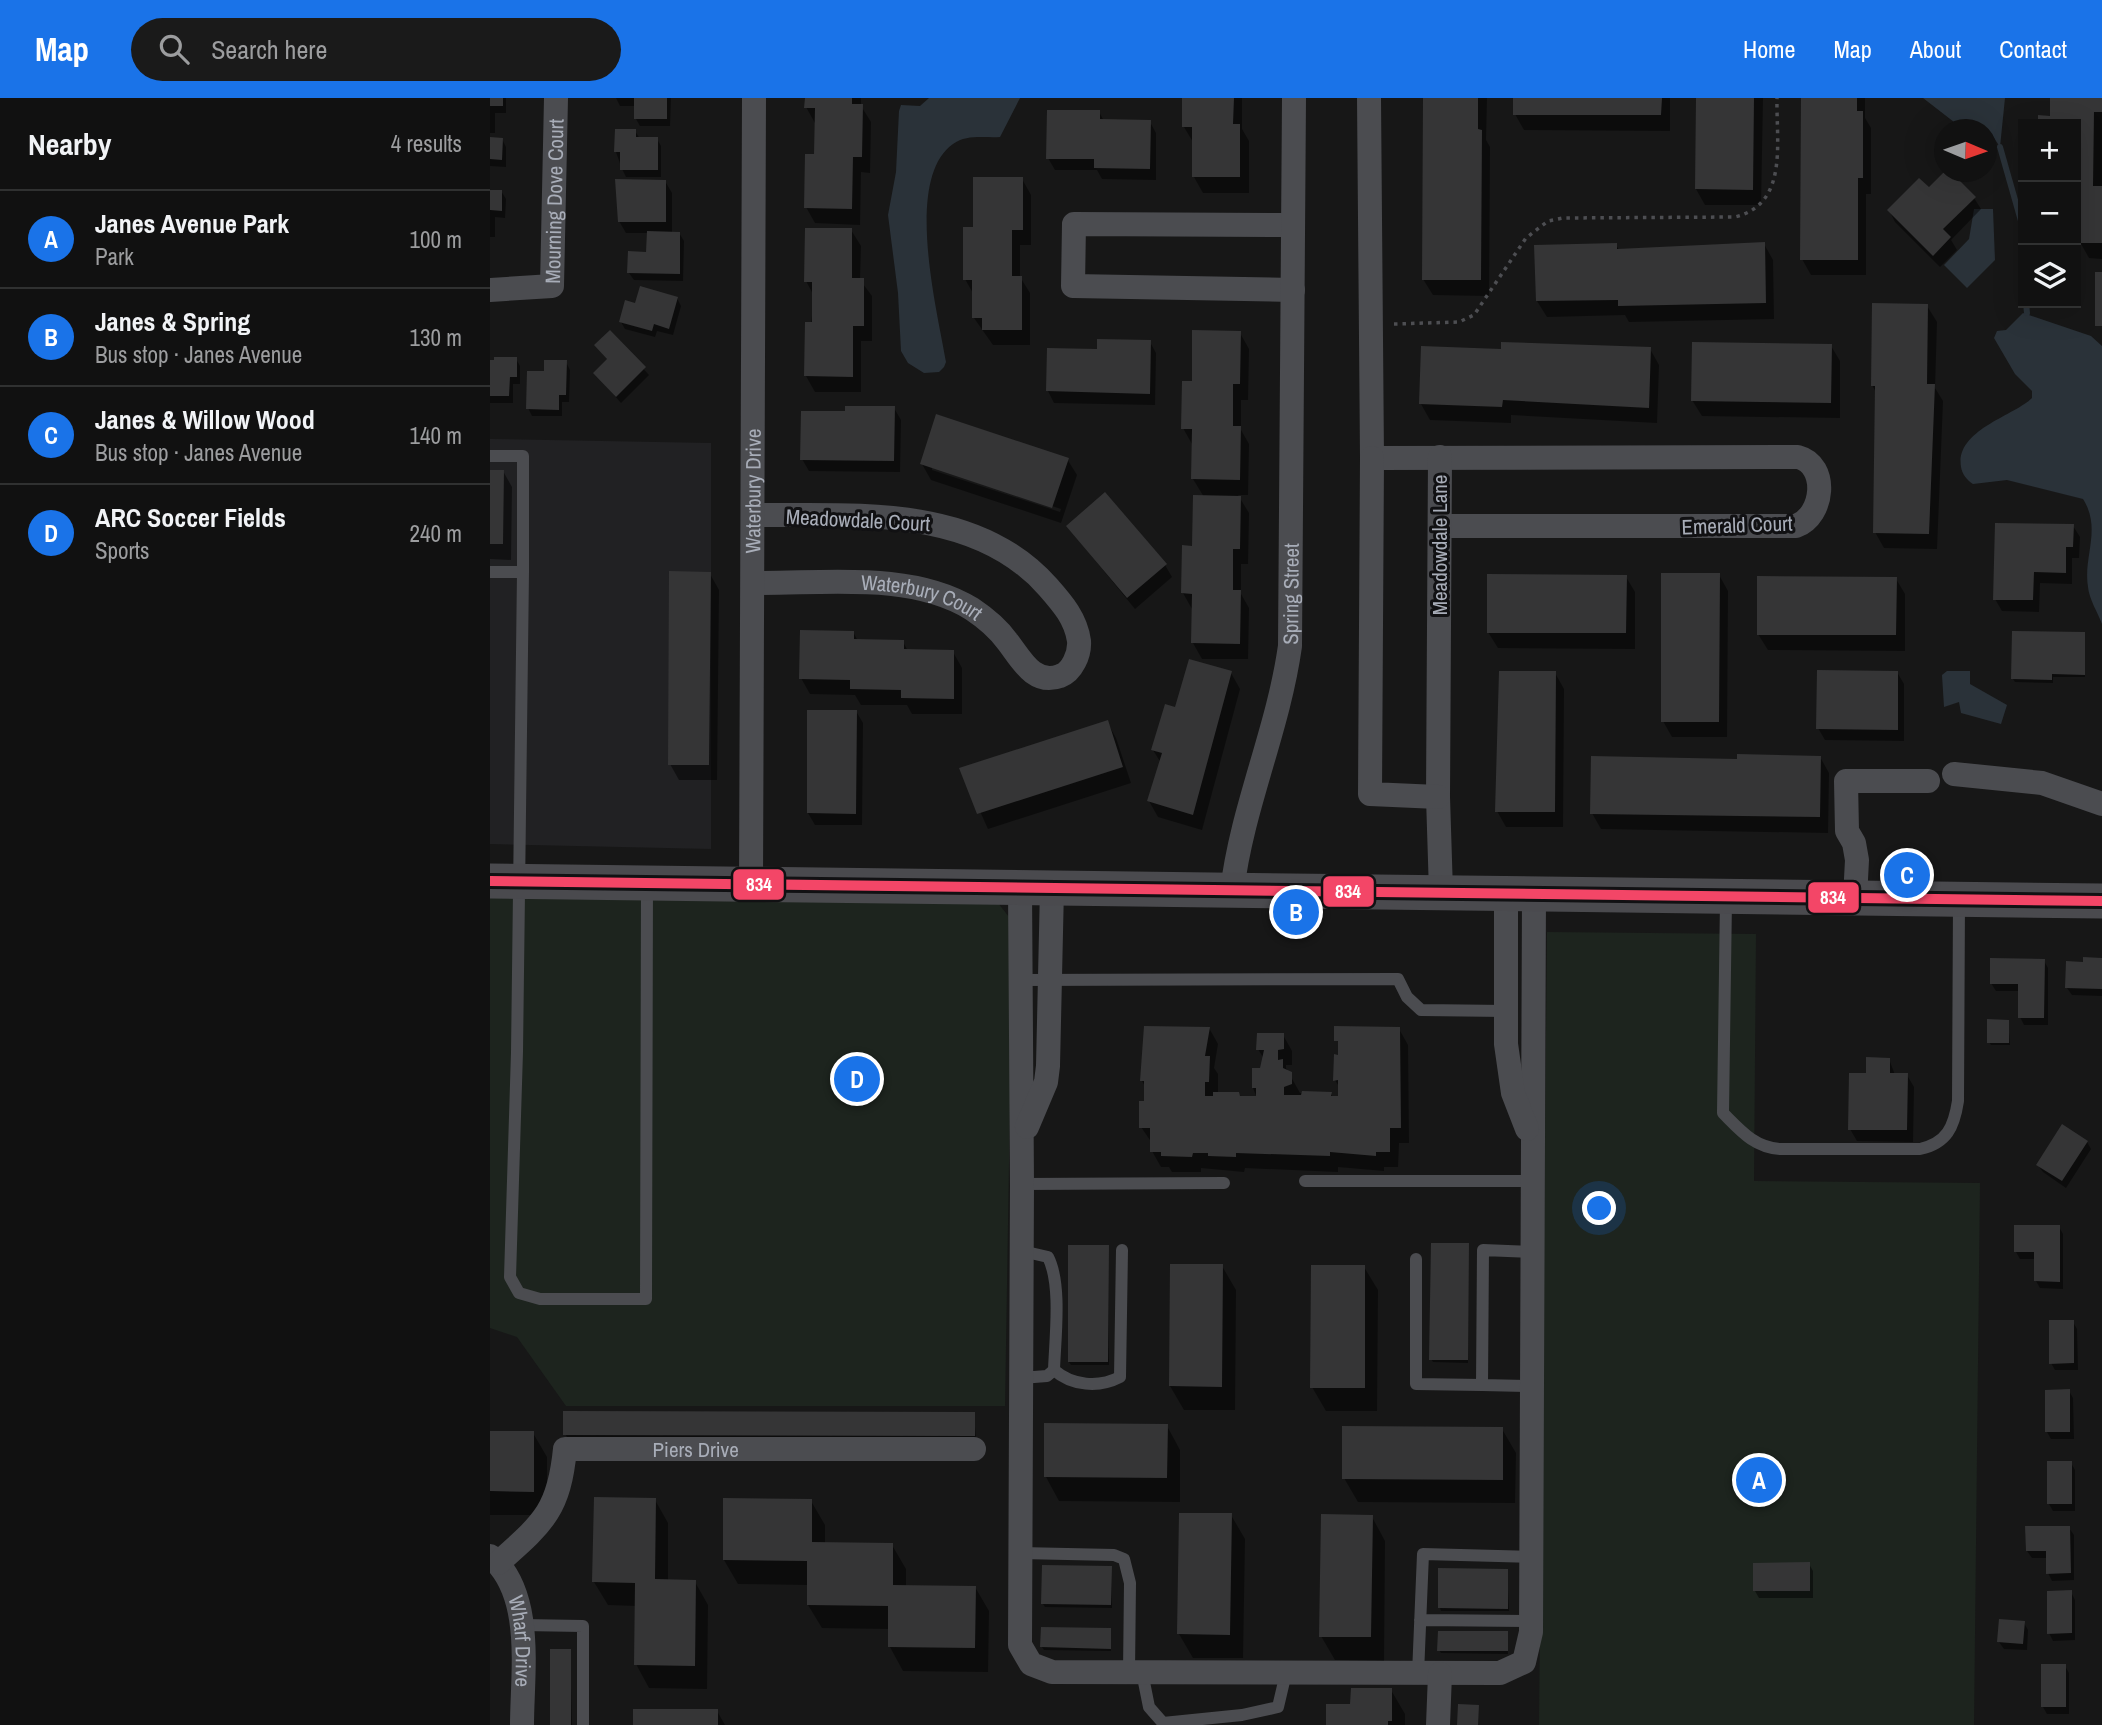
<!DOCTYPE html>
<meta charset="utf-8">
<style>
:root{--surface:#111;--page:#1a1a1a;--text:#f1f3f6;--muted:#9c9d9f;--line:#303131;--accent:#1a73e8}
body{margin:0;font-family:"Archivo Narrow",sans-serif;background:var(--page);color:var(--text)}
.controls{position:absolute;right:21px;top:21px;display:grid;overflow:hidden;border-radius:0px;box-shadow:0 7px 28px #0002}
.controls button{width:63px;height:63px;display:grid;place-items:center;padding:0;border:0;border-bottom:2px solid var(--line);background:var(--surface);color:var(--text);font:35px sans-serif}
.compass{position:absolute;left:1444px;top:21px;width:63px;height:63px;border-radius:50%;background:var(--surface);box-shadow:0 7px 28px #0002;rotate:92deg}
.you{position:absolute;left:1110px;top:1111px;width:24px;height:24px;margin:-18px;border:5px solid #fff;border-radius:50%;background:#1a73e8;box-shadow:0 0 0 10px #1a73e833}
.badge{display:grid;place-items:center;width:46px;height:46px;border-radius:50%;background:var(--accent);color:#fff;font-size:23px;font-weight:700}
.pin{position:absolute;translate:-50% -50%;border:4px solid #fff;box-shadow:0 2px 7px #0006}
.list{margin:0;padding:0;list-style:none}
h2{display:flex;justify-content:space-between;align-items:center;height:91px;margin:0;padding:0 28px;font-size:30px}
h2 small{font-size:23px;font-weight:400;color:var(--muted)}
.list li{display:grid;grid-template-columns:46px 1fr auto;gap:21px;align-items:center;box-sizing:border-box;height:98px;padding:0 28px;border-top:2px solid var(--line)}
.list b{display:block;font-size:26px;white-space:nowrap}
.list p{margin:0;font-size:23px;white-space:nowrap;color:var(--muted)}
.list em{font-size:23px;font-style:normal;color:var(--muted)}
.icon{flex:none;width:38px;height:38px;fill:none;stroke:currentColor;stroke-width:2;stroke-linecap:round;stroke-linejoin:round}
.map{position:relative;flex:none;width:1612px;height:1627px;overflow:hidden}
header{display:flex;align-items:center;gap:42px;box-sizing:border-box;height:98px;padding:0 35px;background:var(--accent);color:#fff}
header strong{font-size:33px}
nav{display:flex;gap:38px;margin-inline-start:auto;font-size:24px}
.search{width:490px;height:63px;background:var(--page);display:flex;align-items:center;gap:18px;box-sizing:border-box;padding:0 24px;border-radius:38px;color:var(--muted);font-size:26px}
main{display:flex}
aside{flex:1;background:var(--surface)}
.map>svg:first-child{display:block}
.built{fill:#212123}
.green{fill:#1d241e}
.water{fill:#2a3239}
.shadow{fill:#0007;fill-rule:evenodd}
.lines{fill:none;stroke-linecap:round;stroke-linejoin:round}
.stream{stroke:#2a3239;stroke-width:6}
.building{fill:#353536}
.path{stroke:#4d4e52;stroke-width:3.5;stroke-dasharray:3.5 5;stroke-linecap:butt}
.lane{stroke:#4b4c50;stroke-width:12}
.street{stroke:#4b4c50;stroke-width:24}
.secondary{stroke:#4a4a4e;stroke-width:35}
.bus-1-casing{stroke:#111113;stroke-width:16}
.bus-1{stroke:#f34667;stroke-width:10}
.labels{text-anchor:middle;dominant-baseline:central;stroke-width:6;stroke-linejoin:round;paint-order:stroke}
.street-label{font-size:21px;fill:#a8adb8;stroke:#111113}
.line-badge{stroke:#111113;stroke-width:2.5}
.badge-label{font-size:19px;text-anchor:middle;font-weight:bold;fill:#fff}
</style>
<header>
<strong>Map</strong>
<div class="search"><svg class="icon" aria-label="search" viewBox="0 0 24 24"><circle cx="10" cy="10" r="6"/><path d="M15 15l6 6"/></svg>Search here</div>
<nav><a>Home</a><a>Map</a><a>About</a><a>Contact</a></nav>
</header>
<main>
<aside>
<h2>Nearby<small>4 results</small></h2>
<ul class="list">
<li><span class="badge">A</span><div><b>Janes Avenue Park</b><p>Park</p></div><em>100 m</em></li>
<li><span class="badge">B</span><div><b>Janes &amp; Spring</b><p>Bus stop · Janes Avenue</p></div><em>130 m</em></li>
<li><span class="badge">C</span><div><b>Janes &amp; Willow Wood</b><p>Bus stop · Janes Avenue</p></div><em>140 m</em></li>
<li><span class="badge">D</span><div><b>ARC Soccer Fields</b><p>Sports</p></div><em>240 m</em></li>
</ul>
</aside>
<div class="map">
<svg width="1612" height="1627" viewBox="0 0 1612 1627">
<rect width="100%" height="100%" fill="#171717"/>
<path class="built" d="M0,341L221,345V751L0,746Z"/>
<path class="green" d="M0,799L508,805L523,824L515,1308H76L27,1239L0,1230Z
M1057,834L1266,836L1264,1083L1490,1085L1484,1627H1049Z"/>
<path class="water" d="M439,0H530L510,39C494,40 477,36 463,46C413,81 448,215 456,264L454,269L449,274L434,275L418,265L411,253L408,195L398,117L406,74L409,13L411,7L430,8Z
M1433,0H1515L1510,49L1502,37L1497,36L1496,32L1473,31Z
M1484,111H1503L1505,162L1477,190L1454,167L1479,141Z
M1533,215L1601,238L1612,248V526C1608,515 1599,501 1598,489C1593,458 1612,431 1593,401L1517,382L1483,386C1477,382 1472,376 1471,369C1465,332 1524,318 1542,300V293L1525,276L1504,240L1507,233L1516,232Z
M1457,573H1480V586L1517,607L1511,626L1471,615L1469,604L1454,609L1452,577Z"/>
<path class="shadow" d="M0,0H16V15H5V35H0Z
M126,0H181L180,28H150L146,21V8H130Z
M317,0H371V8L381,24L380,75L371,74L370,127L325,125L316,109L325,58V25L316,9Z
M694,0H752V31L759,43V95H713L704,79L703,44L694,29Z
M935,0H997L996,42L1000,49L999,198L943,197L933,181Z
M1025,0H1180V33L1034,32L1025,16Z
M1209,0H1273L1271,107H1215L1206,91Z
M1313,0H1375V20L1381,30V96H1376V177H1321L1312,161Z
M1562,0H1612V161L1599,160L1590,144L1591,107H1586V26H1549V19H1561Z
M609,14L614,23L660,24L666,35V82L612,81L607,72H565L558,60Z
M145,33L150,41H167L171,48V79H136L132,71L126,54Z
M0,41H12L16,49V69L0,68Z
M1457,74L1484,100L1491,111L1461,142L1467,152L1450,169L1405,124L1399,112L1439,92Z
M532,81L541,97V147H530V179L540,195V247H503L484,220V197L475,181L485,131Z
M175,83L182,95V135H189L194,143L193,183L144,182L139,175L158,155V135H136L129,123Z
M0,93H11L16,101L15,120L5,119V139H0Z
M361,132L371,148L370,182L382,198V243H371V294H325L316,278L324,198L316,183Z
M1274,146L1283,162L1284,221L1139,224L1135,217L1057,219L1047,203L1126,147L1129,152Z
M187,200L191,208L183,237L167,233L165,239L135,231L131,224L147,207Z
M1437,208L1447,224L1445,290L1453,303L1447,451L1394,450L1385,434L1387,296L1382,287Z
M120,234L159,277L131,305L105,275L118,262L106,248Z
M750,235L759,251L758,302H751V332L759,346L758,397H748L759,415L758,466H751V496L759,510L758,561H712L703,545L702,511L693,495L714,399L703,381L702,346L693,330L703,285Z
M660,244L666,255L665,307L564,305L558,293L608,253Z
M1341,248L1350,263V320L1212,318L1202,302Z
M1160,251L1169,267L1167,325L1021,317V325L940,322L931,306L1013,253Z
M26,261L30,268V286H23V305H0V263Z
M76,264L80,272L79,304H72V318H42L38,310L56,275Z
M404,310L411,322L410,374L319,373L312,361L356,315Z
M577,361L587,377L571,425L441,382L432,366ZM442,368L571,411L570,414L442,372Z
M0,373H13L22,389L21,462L0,461Z
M1583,428L1590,439L1589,460H1582V486L1550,485L1549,514L1512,513L1505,501Z
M578,429L675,467L682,479L645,511Z
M220,476L229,492L227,682H189L180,666Z
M1229,477L1238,493L1237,639H1182L1173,623Z
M1136,479L1145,494V551L1008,550L998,534Z
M1406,481L1415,496V553L1278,552L1268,536Z
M363,534L368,543L413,544L418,553L463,554L472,570V616H422L417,607H371L365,597L320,596L311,580Z
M1594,535L1595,579H1563V585L1525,584L1523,581Z
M1407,574L1414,586V643L1335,642L1328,630Z
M741,575L750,591L712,732L668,719L659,703L671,665L663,652L686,611Z
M1065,575L1074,591L1073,729H1016L1007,713Z
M366,613L373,625L372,727H325L318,715Z
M617,624L626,640L641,685L498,731L484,700Z
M1330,659L1339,675L1338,735L1111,731L1102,715L1248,662Z
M1612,862V898L1582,897L1577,890L1595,865Z
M1554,863L1558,870V927H1534L1530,919V893H1506L1501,885Z
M1518,923L1520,947H1501L1499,944Z
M719,930L728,946L724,970L728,976V995L767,1000L763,990L774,961L768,951L793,937L802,953V967H796V970L810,995H841L843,1000H850V990L845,982L850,958L846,930L909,931L918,947L919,1045H909L908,1069H894V1073L848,1069V1074L755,1070L754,1074L711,1070V1074H682L679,1069H671L662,1053V1045L651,1029L656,1005V990L652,983Z
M1399,961L1405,977H1417L1424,989L1423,1044L1367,1043L1360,1031L1377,977Z
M1597,1044L1601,1051L1576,1090L1553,1074L1548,1067Z
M1569,1129L1573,1136V1191L1550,1190L1546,1183V1161H1530L1526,1154Z
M978,1147V1265L943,1264L941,1261Z
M618,1149L619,1267H581L579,1264Z
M732,1168L746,1192L745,1312H694L680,1288Z
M874,1169L888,1192L887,1313H836L822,1289Z
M1583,1224L1587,1231L1588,1272H1565L1561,1265Z
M1579,1293L1583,1300L1584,1341H1561L1557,1334Z
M484,1316L486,1341L77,1339L75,1336Z
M677,1328L690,1352V1404L569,1403L556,1379Z
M1012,1331L1026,1355L1025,1405L868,1404L854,1380Z
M0,1335H43L57,1359V1417H0Z
M1581,1365L1585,1372V1413H1563L1559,1406Z
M165,1402L178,1425V1483L205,1484L218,1507L217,1591L159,1590L146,1566L147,1508L118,1507L104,1484Z
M321,1403L335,1427V1446L402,1447L416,1471V1489H485L499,1513L498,1574L413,1573L400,1549V1531L332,1530L318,1507V1487L248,1486L234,1462Z
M741,1417L755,1441L753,1560H703L689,1536Z
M882,1419L895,1443L894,1563L845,1562L831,1538Z
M1579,1430L1584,1437V1482L1562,1483L1558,1475V1460H1542L1537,1453Z
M1319,1466L1323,1473V1500H1269L1265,1493Z
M621,1470L622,1510L555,1509L553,1506Z
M1017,1473L1019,1513H951L950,1510Z
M1581,1494L1585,1502V1542L1563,1543L1559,1535Z
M1534,1525L1538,1532L1537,1552L1514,1551L1509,1544Z
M620,1532L621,1553L554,1552L552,1549Z
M1017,1535L1018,1556L951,1555L949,1552Z
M80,1553L82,1627H61Z
M1575,1568L1579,1575V1616H1557L1553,1609Z
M901,1592L915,1616V1627H838L862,1608Z
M227,1613L235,1627H145Z"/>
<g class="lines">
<path class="stream" d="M1510,49L1533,130
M1536,205L1537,215"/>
</g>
<path class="building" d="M0,0H13V8H0Z
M144,0H177V21H144Z
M315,0H362V6H373L372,59H363L362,111L314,110L315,56H324L325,10H314Z
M692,0H744L743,26H750V79H702V29H692Z
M933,0H988V31L992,32L991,182H932Z
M1023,0H1172L1171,17H1023Z
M1206,0H1264L1263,92L1205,91Z
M1311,0H1367V13H1373V80H1368V162H1310Z
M1560,0H1612V14H1604L1603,88H1612V145H1588L1586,26H1548V17L1560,18Z
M557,12H610V21L661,22L660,71L604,70V61H556Z
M125,31H146V39H168V72H130V54H124Z
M0,39L13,40L12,62L0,61Z
M1454,74H1461L1486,99L1453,131L1461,139L1443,158L1397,112L1429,80L1439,89Z
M483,79H533V132H522V178H532V232H492V220H482V182H473V129H483Z
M125,81L176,82V124H128Z
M0,92H12V113L0,112Z
M315,130H362V180H374V228H363V279L314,278L315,224H322V184H314Z
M157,133L190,134V176L137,175L138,153L156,154Z
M1275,144L1276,205L1128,208V202L1046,203L1044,147L1127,145V151Z
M1605,174H1612V228H1605Z
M150,188L188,199L179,231L164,226L162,233L129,224L135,202L145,205Z
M1382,205L1438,206L1437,286H1445L1439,436L1383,435L1385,288H1381Z
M120,232L156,269L126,299L103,275L117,261L104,247Z
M702,232L751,233L750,286H743V328H751L750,382L701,381L702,331H691L692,283H702Z
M607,241L661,242L660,296L556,293L557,250L607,251Z
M1011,244L1161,249L1159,310L1013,302L1012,309L929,306L931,248L1011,251Z
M1202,244L1342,246L1341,305L1201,303Z
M4,259H27V279H20L19,298H0V262H4Z
M54,262H77L76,297H69V312L36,311L37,273H54Z
M355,308H405L404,363L310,362L311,313H355Z
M446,316L579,360L562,410L430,366Z
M0,372H14L13,446H0Z
M615,394L677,466L637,500L576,428Z
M703,397L751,398L750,451H743V492H751L750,546L701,545L702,496L691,495L692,447L702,448Z
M1505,425L1584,426L1583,449H1576V475L1544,474L1543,502H1503Z
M179,473L221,474L219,667H178Z
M1171,475H1230L1229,624H1171Z
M997,476L1137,477L1136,535H997Z
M1267,478L1407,479L1406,537H1267Z
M310,532L364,533V541L414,542V551L464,552V601L411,600V592L360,591V582L309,581Z
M1522,533L1595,534V577L1562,576V582L1521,581Z
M699,561L742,573L703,717L657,703L672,655L661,652L675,606L685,609Z
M1327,572L1408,573V632L1326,631Z
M1009,573H1066L1065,714H1005Z
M317,612H367L366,716L317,715Z
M618,622L633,669L487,716L469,670Z
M1247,656L1331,658L1330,719L1100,716L1101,658L1247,661Z
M1593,859L1612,860V891L1575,890L1576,863L1593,864Z
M1500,860L1555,861L1554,920H1528V886H1500Z
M1497,921L1519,922V945H1497Z
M654,928L720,929L715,958H720L719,984H715V998H723V994H749L750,998H766V990H762V970H770L774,952H766L767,935H794V951L788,952V962L793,961V970L802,974V986L794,989V997H811L812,993L842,994L841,998H848V982L843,983L844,956L848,957V943H844V928L910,929L911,1030H900V1054H886V1058L840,1054V1058L746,1055V1059L718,1058V1055H703L702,1059L671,1058V1054H660V1030H649V1003H654V983H650Z
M1376,959L1400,960V975H1418L1417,1032H1358L1359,975H1376Z
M1572,1026L1598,1043L1572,1083L1546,1067Z
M1524,1127H1570V1184L1544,1183V1154H1524Z
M941,1145H979L978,1262H939Z
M578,1147H619L618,1264H578Z
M680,1166H733L732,1289L679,1288Z
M821,1167H875V1290H820Z
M1559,1222H1584V1265L1559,1266Z
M1580,1291V1334H1555V1292Z
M73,1313L485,1314V1338L73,1337Z
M554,1325L678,1326L677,1380L554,1379Z
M852,1328L1013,1329V1382L852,1381Z
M0,1333H44V1394L0,1393Z
M1557,1363H1582V1406H1557Z
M104,1399L166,1400L165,1481L206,1482L205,1568L144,1567L145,1485L102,1484Z
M233,1400L322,1401V1444L403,1445V1487L486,1488L485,1550L398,1549V1508L317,1507V1463L233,1462Z
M689,1415H742L740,1537L687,1536Z
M831,1416L883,1417L881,1539H829Z
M1535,1428H1580L1581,1475L1556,1476V1453H1536Z
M1320,1464V1493H1263V1465Z
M552,1467L622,1468L621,1507L551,1506Z
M948,1470L1018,1471V1511L948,1510Z
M1582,1492V1535L1557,1536V1493Z
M1509,1521L1535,1523L1533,1546L1507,1544Z
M551,1529L621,1530V1551L550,1549Z
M948,1533H1018V1553H947Z
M60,1551H81V1627H60Z
M1551,1566H1576V1609H1551Z
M861,1590H902V1623H898V1627H836V1606H860Z
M968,1606L989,1607L988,1627H967Z
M143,1611H228V1627H143Z"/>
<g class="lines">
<path class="path" d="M904,226L969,224L984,217L1036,140L1058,123L1073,120L1245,119C1299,106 1286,44 1287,0"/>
<path class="lane" d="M0,358H33V474
M0,474H33L27,954L20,1179L29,1195L50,1201H156L157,786
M1236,802L1233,1015C1251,1033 1264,1049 1290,1051H1430C1457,1045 1464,1029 1468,1003L1469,802
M530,882L908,881L917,899L931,912L1016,913
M815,1083H1043
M532,1086L734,1085
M926,1161V1286L992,1287
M564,1272C582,1288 609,1290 630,1279L632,1152
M531,1280L557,1278L564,1272C565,1241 572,1186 558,1159L532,1153
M1042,1288L992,1287L993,1152L1043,1154
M530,1455L624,1457L634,1461L640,1485L639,1574
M930,1522L1041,1523
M32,1527L93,1528V1627
M652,1574L659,1609L673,1625L752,1617L788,1609L796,1575
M928,1576L933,1456L1041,1459"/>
<g class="street">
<path d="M879,0L882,360L1308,359C1339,367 1334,418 1306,428H950"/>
<path id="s1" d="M0,192L62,188L66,0"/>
<path d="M803,192L583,188L584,126L803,127"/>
<path d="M950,359L948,699L951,794"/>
<path d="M882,360L880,696L948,699"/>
<path id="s2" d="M264,485C333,486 421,473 482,511C494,519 509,532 517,543C530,559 543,588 570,578C582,574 590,556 589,543C586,521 573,506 558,489C485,406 364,418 264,417"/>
<path d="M1464,676L1552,685L1612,706"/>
<path id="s3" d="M261,787L264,0"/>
<path d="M530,790L532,1086L530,1547L541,1566L562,1574L1010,1575L1034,1564L1041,1534L1044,796"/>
<path id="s4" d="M742,793C752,709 788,633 800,548L804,0"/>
<path d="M1016,795V946L1023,995L1037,1031"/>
<path d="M1365,800L1367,762L1364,745L1357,733L1356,683H1438"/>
<path d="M537,1029L556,984L558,968L562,790"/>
<path id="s5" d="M0,1458C45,1496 32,1575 32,1627"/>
<path id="s6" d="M8,1465C53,1425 69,1413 75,1351H484"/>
<path d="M948,1627L950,1576"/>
</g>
<path class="secondary" d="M0,783L1612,803"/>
<g class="bus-1-casing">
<path id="bus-1" d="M0,783L1612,803"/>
</g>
<use href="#bus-1" class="bus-1"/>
</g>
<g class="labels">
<g class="street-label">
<text stroke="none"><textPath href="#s1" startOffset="147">Mourning Dove Court</textPath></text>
<text stroke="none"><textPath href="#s3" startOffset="394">Waterbury Drive</textPath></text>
<text transform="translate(368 422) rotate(3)">Meadowdale Court</text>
<text transform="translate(1247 427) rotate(-2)">Emerald Court</text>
<text transform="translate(949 447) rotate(-90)">Meadowdale Lane</text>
<text stroke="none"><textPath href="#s4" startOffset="304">Spring Street</textPath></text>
<text stroke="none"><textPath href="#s2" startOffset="170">Waterbury Court</textPath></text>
<text stroke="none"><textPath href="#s6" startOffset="268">Piers Drive</textPath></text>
<text stroke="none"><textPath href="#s5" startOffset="94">Wharf Drive</textPath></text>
</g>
</g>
<g class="line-badge">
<rect x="242" y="770" width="53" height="33" rx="7" fill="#f34667"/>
<rect x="832" y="777" width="53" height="33" rx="7" fill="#f34667"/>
<rect x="1317" y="783" width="53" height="33" rx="7" fill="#f34667"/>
</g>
<g class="badge-label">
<text x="269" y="793">834</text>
<text x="858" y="800">834</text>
<text x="1343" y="806">834</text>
</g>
</svg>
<div class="controls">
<button>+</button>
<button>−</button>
<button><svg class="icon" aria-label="layers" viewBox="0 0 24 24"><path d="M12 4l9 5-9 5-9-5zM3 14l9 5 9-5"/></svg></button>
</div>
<svg class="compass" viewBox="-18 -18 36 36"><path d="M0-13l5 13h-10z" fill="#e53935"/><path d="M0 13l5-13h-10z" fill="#9c9d9f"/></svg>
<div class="you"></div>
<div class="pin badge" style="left:1269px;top:1382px">A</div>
<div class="pin badge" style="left:806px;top:814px">B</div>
<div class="pin badge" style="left:1417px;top:777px">C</div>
<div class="pin badge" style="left:367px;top:981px">D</div>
</div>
</main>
